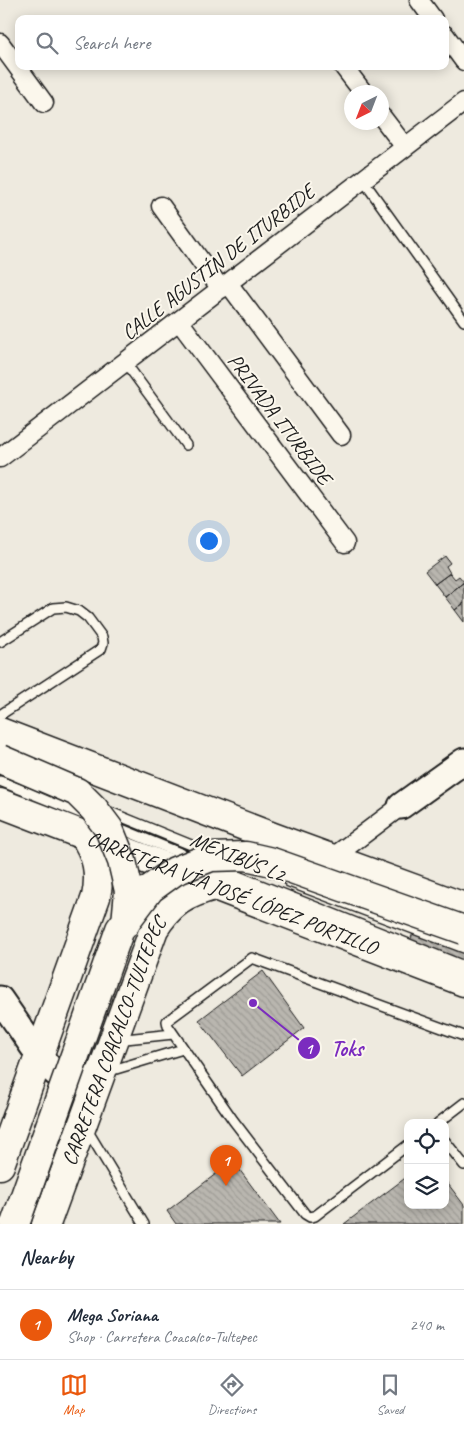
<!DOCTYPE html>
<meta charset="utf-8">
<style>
:root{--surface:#fff;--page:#f2f2f3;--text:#1f2937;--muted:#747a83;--line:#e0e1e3;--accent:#ea580c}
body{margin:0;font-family:Caveat,sans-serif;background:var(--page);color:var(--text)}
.controls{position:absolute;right:15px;bottom:15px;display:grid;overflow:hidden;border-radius:10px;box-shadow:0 2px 12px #0003}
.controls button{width:45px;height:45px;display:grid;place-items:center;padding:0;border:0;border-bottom:1px solid var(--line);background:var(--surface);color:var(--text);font:25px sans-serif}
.compass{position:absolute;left:344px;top:85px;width:45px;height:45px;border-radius:50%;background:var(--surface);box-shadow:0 2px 12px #0003;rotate:222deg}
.you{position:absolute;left:208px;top:540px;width:18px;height:18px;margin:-12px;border:4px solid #fff;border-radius:50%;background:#1a73e8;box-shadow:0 0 0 8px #1a73e833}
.badge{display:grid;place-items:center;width:32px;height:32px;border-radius:50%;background:var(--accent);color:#fff;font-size:16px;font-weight:700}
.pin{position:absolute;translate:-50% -41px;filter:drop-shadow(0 1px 2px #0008)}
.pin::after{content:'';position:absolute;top:26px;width:18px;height:15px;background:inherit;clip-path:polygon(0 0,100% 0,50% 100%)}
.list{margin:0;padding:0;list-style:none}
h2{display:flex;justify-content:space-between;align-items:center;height:65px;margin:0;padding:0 20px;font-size:21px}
h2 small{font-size:16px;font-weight:400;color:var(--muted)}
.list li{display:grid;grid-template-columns:32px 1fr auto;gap:15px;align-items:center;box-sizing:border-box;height:70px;padding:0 20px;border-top:1px solid var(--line)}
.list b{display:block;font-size:19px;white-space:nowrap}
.list p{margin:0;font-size:16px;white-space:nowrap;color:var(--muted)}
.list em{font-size:16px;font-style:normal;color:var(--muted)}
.icon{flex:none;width:28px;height:28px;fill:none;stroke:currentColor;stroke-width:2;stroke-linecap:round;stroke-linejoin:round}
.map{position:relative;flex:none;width:464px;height:1224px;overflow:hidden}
.search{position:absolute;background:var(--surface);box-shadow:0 2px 12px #0003;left:15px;right:15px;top:15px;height:55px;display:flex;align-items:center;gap:12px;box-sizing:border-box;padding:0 18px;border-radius:10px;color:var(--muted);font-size:19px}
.sheet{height:135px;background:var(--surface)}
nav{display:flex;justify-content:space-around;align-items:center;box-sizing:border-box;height:70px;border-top:1px solid var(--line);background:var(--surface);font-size:14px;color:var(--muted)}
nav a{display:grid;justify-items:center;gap:2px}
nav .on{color:var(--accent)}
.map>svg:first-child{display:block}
.building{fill:url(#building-back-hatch);stroke:#1c1c1c}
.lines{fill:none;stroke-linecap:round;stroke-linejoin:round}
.lane-casing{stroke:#1c1c1c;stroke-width:12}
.street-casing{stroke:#1c1c1c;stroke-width:21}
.secondary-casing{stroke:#1c1c1c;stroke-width:29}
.primary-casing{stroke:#1c1c1c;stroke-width:31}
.lane{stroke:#fbf7ec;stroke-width:9}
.street{stroke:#fbf7ec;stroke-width:18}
.secondary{stroke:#fbf7ec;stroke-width:25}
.primary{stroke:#fbf7ec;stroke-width:28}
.primary-bridge-casing{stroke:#1c1c1c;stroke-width:31;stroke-linecap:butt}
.primary-bridge{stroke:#fbf7ec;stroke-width:28}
.labels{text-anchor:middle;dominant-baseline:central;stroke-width:4;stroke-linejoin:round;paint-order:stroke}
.street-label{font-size:21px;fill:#1c1c1c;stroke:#fbf7ec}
.leader{fill:none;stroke:#7b2cbf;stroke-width:2}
.callout-dot{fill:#7b2cbf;stroke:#fbf7ec;stroke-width:2}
.mark-label{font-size:15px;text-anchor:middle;font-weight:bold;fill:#fff}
.callout-label{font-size:22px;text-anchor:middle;font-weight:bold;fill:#7b2cbf;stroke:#fbf7ec;stroke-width:4;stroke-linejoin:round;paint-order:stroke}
</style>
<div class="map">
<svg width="464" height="1224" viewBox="0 0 464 1224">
<defs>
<pattern id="building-back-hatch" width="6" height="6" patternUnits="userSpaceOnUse" patternTransform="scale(1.25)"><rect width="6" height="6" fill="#b9b6af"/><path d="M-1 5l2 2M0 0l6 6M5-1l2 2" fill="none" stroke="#9e9c96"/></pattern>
</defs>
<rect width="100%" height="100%" fill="#eeeadf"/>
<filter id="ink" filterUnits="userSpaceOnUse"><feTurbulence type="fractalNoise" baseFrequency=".02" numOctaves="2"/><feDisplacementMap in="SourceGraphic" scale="10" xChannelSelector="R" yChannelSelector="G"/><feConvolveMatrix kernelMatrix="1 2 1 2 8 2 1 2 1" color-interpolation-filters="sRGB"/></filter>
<g filter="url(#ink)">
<path class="building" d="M445,556L450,563L446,566L450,573L435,584L425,571Z
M450,573L455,579L459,576L464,582L445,597L435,584Z
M464,582V603L455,610L445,597Z
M464,603V622L455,610Z
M414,930L464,950V962L410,941Z
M263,971L304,1028L242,1076L199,1020Z
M233,1161L280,1224H176L167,1211Z
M408,1176V1205H445V1180L464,1205V1224H344Z"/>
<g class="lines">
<g class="lane-casing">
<path id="lane" d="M363,180L464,321
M125,362L186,445
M0,642L53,608L66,607L79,611L88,618L102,637L103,643L101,649L0,715
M0,781L88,816
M105,810L206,851
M114,826L192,858
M213,866L464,966
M289,882L464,948
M116,1040L173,1034
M106,1072L183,1049
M438,1123L464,1103
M86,1128L144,1224
M445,1141L464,1165
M408,1145L315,1216L310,1217L305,1214L233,1120L168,1026L167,1021L252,958L464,1036"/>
</g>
<g class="street-casing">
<path id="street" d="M419,0L433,19
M445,35L464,61
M0,43L44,103
M343,66L363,92
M382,117L405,147
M161,206L221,289
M228,283L341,435
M179,321L345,543
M0,458L464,102
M332,858L401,806"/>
</g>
<g class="secondary-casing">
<path id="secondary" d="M401,806L464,761
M0,999C9,1012 18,1025 27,1038C44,1064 67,1097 100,1074"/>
</g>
<g class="primary-casing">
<g id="primary">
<path d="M0,732L273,837L464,907"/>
<path id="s1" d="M0,803L464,982"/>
<path d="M0,1165L96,897C101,872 97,855 83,834"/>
<path id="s2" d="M46,1224L154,929C170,903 185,894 214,886"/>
</g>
</g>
<use href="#lane" class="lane"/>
<use href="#street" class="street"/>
<use href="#secondary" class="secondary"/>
<use href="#primary" class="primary"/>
<g class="primary-bridge-casing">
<path id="primary-bridge" d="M0,759L77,792L94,809L109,829L122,861L129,891L126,923
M15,1224L120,929L150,889L175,871L211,857L246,856L272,862L464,930"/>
</g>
<use href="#primary-bridge" class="primary-bridge"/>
</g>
</g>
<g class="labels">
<g class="street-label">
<text transform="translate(218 262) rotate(-38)">CALLE AGUSTÍN DE ITURBIDE</text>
<text transform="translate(280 419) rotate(53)">PRIVADA ITURBIDE</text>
<text transform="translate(238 857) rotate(22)">MEXIBÚS L2</text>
<text stroke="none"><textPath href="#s1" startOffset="249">CARRETERA VÍA JOSÉ LÓPEZ PORTILLO</textPath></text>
<text stroke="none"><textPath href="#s2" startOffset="195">CARRETERA COACALCO-TULTEPEC</textPath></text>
</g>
</g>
<path class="leader" d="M253 1003L309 1048"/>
<g class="callout-dot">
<circle cx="253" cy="1003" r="5"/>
<circle cx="309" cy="1048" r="12"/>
</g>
<g class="mark-label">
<text x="309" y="1054">1</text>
</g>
<g class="callout-label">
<text x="347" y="1056">Toks</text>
</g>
</svg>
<div class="controls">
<button><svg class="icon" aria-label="locate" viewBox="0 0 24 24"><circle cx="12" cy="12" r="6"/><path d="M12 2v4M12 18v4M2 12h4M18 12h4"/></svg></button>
<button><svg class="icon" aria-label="layers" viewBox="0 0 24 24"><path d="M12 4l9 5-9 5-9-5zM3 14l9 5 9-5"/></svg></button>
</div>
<svg class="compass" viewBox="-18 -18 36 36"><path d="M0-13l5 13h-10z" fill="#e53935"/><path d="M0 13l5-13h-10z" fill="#747a83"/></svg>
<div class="you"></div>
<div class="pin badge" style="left:226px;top:1186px">1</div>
<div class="search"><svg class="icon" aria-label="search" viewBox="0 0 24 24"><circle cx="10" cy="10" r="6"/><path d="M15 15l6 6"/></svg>Search here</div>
</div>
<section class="sheet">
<h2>Nearby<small></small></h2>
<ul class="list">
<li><span class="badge">1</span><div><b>Mega Soriana</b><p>Shop · Carretera Coacalco-Tultepec</p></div><em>240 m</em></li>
</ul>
</section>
<nav>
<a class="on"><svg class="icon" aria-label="map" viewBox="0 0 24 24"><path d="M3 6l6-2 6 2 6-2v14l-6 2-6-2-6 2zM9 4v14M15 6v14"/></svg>Map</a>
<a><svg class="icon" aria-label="directions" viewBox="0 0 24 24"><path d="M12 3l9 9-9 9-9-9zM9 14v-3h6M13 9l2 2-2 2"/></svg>Directions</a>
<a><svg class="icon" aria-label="saved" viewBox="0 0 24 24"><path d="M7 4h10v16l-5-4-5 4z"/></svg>Saved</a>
</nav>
